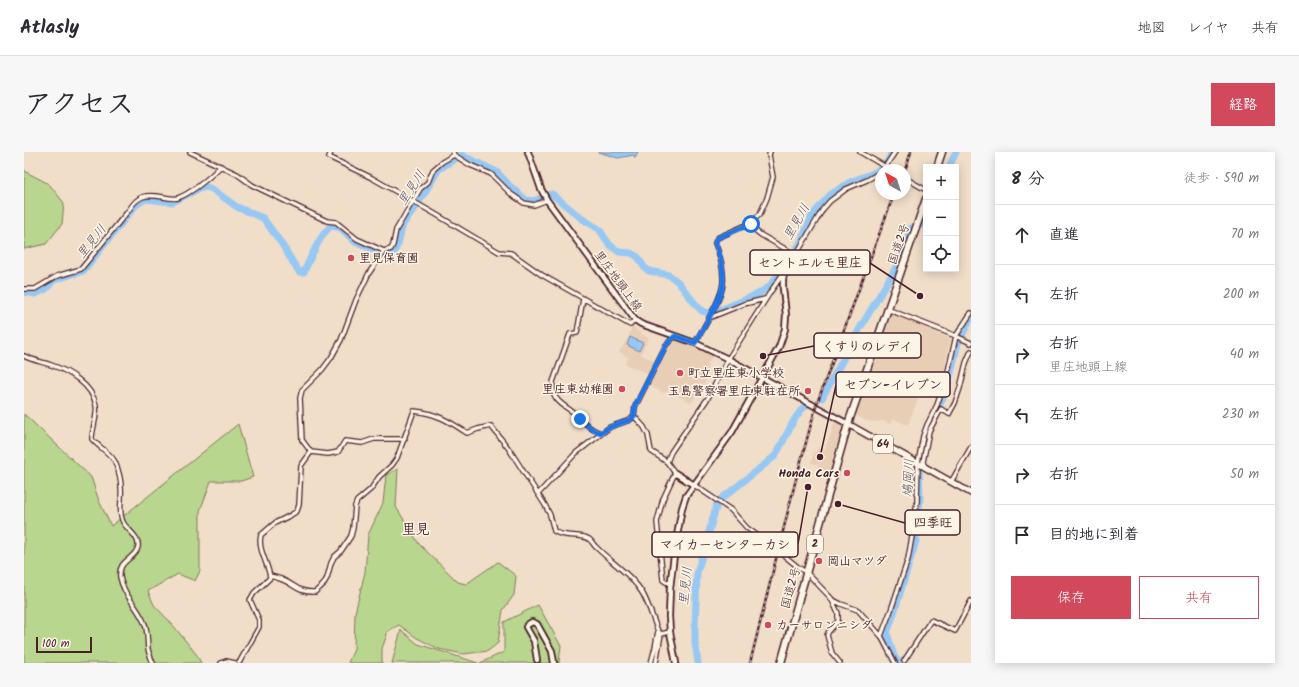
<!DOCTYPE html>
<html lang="ja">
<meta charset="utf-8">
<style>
:root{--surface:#fff;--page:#f7f7f7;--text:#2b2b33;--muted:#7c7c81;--line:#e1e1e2;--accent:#d1495b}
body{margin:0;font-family:Kalam,"Klee One",sans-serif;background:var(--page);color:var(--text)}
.controls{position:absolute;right:12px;top:12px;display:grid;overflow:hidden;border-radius:0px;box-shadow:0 2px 10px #0003}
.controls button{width:36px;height:36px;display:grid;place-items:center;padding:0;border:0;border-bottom:1px solid var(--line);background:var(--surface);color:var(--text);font:20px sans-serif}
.compass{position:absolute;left:851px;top:12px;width:36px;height:36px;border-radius:50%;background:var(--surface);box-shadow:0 2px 10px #0003;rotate:321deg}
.scale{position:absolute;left:12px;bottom:10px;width:56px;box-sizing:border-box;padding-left:4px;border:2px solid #4a1f2b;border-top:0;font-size:11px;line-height:14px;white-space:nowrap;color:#4a1f2b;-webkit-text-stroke:3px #fcf5e5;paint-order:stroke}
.stop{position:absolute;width:12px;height:12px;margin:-9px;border:3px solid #1a73e8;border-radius:50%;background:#fff}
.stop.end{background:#1a73e8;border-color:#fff;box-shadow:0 1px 4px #0008}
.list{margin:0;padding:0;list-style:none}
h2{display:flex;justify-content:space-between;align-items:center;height:52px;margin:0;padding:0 16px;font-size:17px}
h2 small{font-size:13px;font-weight:400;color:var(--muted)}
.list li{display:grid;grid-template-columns:26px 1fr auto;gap:12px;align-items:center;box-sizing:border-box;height:60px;padding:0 16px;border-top:1px solid var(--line)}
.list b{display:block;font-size:15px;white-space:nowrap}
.list p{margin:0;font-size:13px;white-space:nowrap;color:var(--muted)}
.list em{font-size:13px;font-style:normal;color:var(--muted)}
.actions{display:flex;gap:8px;padding:12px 16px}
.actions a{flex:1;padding:9px 0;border:1px solid var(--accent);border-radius:0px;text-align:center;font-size:14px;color:var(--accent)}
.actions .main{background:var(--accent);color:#fff}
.icon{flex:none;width:22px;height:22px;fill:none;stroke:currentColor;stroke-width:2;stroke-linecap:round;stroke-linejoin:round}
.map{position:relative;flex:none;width:947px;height:511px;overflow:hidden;border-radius:0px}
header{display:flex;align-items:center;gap:24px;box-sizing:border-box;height:56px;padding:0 20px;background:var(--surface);border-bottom:1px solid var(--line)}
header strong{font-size:19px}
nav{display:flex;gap:22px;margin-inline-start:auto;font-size:14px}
.intro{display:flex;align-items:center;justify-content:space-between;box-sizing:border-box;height:96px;padding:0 24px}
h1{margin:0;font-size:28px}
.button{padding:10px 18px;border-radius:0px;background:var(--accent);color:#fff;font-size:14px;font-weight:700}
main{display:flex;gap:24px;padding:0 24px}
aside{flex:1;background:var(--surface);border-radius:0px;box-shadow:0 2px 10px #0003}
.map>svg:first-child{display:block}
.built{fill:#e9ceb6}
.green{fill:#b8d68e;stroke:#817a5c}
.water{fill:#97c8f3;stroke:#7884a3}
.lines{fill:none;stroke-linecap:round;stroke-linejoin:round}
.river{stroke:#97c8f3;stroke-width:7}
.street-casing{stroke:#4a1f2b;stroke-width:6}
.secondary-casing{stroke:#4a1f2b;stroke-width:8}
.primary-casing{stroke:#4a1f2b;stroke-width:8}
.highway-casing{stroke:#4a1f2b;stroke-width:9}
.street{stroke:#fcf5e5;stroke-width:3.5}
.secondary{stroke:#fcf5e5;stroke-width:4.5}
.primary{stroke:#fcf5e5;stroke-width:5}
.highway{stroke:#fcf5e5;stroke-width:6}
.rail-casing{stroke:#4a1f2b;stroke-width:2.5}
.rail{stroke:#fcf5e5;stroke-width:1;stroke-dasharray:3;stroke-linecap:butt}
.route{stroke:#1a73e8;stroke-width:5}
.poi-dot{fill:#d1495b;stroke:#fcf5e5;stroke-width:1.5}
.labels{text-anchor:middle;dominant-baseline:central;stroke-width:3;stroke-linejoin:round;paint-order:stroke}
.shield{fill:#fcf5e5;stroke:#7f5f63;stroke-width:1}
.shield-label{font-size:11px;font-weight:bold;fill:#4a1f2b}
.street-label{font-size:12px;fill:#4a1f2b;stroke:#fcf5e5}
.poi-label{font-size:12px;font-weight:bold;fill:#4a1f2b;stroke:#fcf5e5;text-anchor:start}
.water-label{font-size:13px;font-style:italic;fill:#615267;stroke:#fcf5e5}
.quarter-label{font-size:14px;font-weight:bold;fill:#4a1f2b;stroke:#fcf5e5}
.leader{fill:none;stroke:#4a1f2b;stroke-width:1.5}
.callout-dot{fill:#4a1f2b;stroke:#fcf5e5;stroke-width:1.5}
.callout{fill:#fcf5e5;stroke:#4a1f2b;stroke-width:1.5}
.callout-label{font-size:13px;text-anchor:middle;font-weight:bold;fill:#4a1f2b}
</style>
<header>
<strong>Atlasly</strong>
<nav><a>地図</a><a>レイヤ</a><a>共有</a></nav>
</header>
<div class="intro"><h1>アクセス</h1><a class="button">経路</a></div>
<main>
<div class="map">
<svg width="947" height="511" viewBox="0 0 947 511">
<rect width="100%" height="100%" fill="#f1dec9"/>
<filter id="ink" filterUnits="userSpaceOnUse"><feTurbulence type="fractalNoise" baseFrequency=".025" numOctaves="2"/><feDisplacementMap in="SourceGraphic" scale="8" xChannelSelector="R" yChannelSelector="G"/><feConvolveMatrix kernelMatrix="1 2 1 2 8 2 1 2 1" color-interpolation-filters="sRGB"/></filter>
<g filter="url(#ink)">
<path class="built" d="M865,160L927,187L923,200L921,215L913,239L899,234L884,273L869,267L866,272L859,269L852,270L842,269L830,262Z
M609,174L615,180L625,186L617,202L632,210L626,223L601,212L604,205L595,200L606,182L607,175Z
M651,186L666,191L689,202L683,215V227L675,241L667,251L644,239L639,241L624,232L646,190Z
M811,268L816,271L818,275L817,279L804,326H796L798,319L794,316V313L787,311L790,300H791L794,296L801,298Z"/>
<path class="green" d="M0,17L2,20L25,32L40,51L38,72L22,92L0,97Z
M0,262L67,325L75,349L87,374L214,272L229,325L217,329H187L176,359V419L171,429L154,422L124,439L130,453L148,472L173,503L177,511H0Z
M374,317L372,355L395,392L434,430L442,432L474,410L492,424L490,443L479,458L474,491L464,499L439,502L415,497L393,486L375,473L364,479L358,497V511H324L330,497L331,461L341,420L344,383L359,351L362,323Z
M514,453L537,494L535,511H456L480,500V470Z
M377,478L394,492L454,511H368Z"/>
<path class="water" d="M574,0H614L611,6L610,3L594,6Z
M606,185L619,191L615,199L603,193Z"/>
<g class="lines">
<path class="river" d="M925,15L932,0
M898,73L902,62
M0,140L11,142L22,137L30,128L59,119L111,54L121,47L149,50L174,37L182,35L188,37L213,55L239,66L257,91L275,120H280C285,109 298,78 308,74L317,76L331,90L359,101H366L370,100L374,92L379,72L392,55L415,17L437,3L473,20L485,33L502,48L509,49L528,42L557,66L575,77L585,92L595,100L607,101L614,105L620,115L625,119L645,123L654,130L673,154L678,159L684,161L701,156L734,142L745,135L776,92L788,64L798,52L806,43L826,30L852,20L858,15L864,9L868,0
M798,246L835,178L874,112L887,76
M674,511L671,491V475L673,421L693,352L696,348L750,305C762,288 767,267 782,253
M878,511L874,510L870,504L863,481L870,461L892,389L896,346L895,316L904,277L923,237L934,191L947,166"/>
<g class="street-casing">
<path id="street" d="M166,0L213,22L228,33L284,60L303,69L312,70L333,87L360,99
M307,0L305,5L348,26L413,63L475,100L487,101L518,123L606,173L611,168
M429,0L430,3L446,13L467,22L487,42L500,51L510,53L523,48
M836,0L867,18
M859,18L871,0
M881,26L902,38
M727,71L732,79L737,83L772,103
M0,137H11L33,124L57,117L105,58C114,43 122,42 139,45C144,46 150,47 154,46C171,39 185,26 197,14
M559,147L553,181L546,182L529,230C529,236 528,241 532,246C536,252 543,256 549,260C559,268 564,277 577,281
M863,157L932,184L947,191
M685,166L720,152L741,147
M671,191C679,176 698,147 699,131C700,117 696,103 691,91L693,86L727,71L736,62L743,46L749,25L745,3L746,0
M0,204C8,208 18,210 27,213C45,219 68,233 72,253C74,264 68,276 68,287C75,296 86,300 91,310C96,321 98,334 97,346C97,354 95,362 99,370C103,378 116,385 114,395C111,408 94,407 96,425C99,442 113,454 120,470C124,477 123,488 124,497C125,502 127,506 129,511
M610,264L620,275L624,283L627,299L643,310L651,321L639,347L633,370L639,428L642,430L647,431
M287,300L304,302L314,300L321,289L338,291L350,287H381
M643,310L647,300L684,246L704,207L747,139L772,103L799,57L806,49L822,37L843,28L857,20
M901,315L899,310L905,279L917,257L925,262L931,251L936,236L942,211L947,199
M927,330L947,295
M670,333L707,358L723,376L751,396L774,415L783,421L807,446L814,461V469L805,479L803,483L808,501L816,511
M514,342L552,301L586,275L606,268L610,264L611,255L642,193L651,184
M246,424C250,425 255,426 259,428C271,433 275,441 291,440L299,433L303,426L307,411L310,405L317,399L327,384L329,376L331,354L333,349L347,337L355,325L368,313L373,306L390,259C412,261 425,269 443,281L454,277L467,274L485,297L521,353L526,363L530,379C542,387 556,381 565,387C568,389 570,394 573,396C588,411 608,423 619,442C625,453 629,467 634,479L637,482
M807,447L817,452L834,458L857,484
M880,509L907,468L931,479L947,449
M197,511L202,509L211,511
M215,511L235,475V468L226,448L230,441L246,426C245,412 233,398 237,383L251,371L267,363L273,359L275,353L277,314L287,300L278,288L276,246L278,238L298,218L307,206L317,188L332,148L345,121L360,99L367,97L369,93L372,78L396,37L404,30L409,18L418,10L430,3
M627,511L631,496L634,479
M632,511L637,482L646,480
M871,511L857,484L867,458L884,407L889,379L893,350L894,311L899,284L903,273L913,253L923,224L932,184L947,161"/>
</g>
<g class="secondary-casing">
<path id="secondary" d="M504,0L517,37L523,48L611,168L617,172L671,191L704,207L824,272
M651,321L670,333
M513,508L510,489L502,475L503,473L508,470L513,472L528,499L530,511
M652,511L646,480L645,464L646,436L651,395L658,356L662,344L670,333L708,280L755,195L761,177L762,163L759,136V127L761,118"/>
</g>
<g class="primary-casing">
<path id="primary" d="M824,272L947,341"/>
</g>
<g class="highway-casing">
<path id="highway" d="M913,15L918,0
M757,511L824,272L902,47"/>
</g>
<use href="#street" class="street"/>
<use href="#secondary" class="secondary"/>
<use href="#primary" class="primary"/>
<use href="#highway" class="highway"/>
<g class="rail-casing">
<path id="rail" d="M881,18L887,0
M726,511L772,327L792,254L870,42"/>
</g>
<use href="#rail" class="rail"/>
</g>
</g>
<g class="lines" filter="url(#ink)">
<path class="route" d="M556,267L569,278L577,281L586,275L606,268L610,264L611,254L642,193L651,184L671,191C679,176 698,147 699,131C700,117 696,103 691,91L693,86L727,72"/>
</g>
<g class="poi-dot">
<circle cx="327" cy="106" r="4"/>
<circle cx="656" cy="221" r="4"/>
<circle cx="598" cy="237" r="4"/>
<circle cx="784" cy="239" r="4"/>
<circle cx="823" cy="321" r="4"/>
<circle cx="795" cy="409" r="4"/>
<circle cx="744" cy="473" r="4"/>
</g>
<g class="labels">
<g class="shield">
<rect x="849" y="283" width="20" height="18" rx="3"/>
<rect x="783" y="383" width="16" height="18" rx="3"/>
</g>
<g class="shield-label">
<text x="859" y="292">64</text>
<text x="791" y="392">2</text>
</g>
<g class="street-label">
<text transform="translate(875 92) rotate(-71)">国道2号</text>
<text transform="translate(594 129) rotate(54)">里庄地頭上線</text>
<text transform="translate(767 436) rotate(-74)">国道2号</text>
</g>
<g class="poi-label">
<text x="335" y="106">里見保育園</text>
<text x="664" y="221">町立里庄東小学校</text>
<text x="590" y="237" text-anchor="end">里庄東幼稚園</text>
<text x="776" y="239" text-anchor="end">玉島警察署里庄東駐在所</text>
<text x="815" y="321" text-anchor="end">Honda Cars</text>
<text x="803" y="409">岡山マツダ</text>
<text x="752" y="473">カーサロンニシダ</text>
</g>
<g class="water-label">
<text transform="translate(388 36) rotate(-57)">里見川</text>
<text transform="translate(773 70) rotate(-60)">里見川</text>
<text transform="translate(68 90) rotate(-51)">里見川</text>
<text transform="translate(885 326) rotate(-87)">鳩岡川</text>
<text transform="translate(662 434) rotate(-84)">里見川</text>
</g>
<g class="quarter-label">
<text x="392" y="378">里見</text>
</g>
</g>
<path class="leader" d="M896 144L846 111M739 204L790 194M796 305L812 233M814 352L881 371M784 335L774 392"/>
<g class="callout-dot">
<circle cx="896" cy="144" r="4"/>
<circle cx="739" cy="204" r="4"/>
<circle cx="796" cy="305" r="4"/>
<circle cx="814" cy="352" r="4"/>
<circle cx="784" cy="335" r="4"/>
</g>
<g class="callout">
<rect x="726" y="98" width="120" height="25" rx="4"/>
<rect x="790" y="181" width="107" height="25" rx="4"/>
<rect x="812" y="220" width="114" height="25" rx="4"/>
<rect x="881" y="358" width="55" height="25" rx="4"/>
<rect x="628" y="380" width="146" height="25" rx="4"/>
</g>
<g class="callout-label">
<text x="786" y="115">セントエルモ里庄</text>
<text x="843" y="199">くすりのレデイ</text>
<text x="869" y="237">セブン-イレブン</text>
<text x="909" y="375">四季旺</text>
<text x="701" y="397">マイカーセンターカシ</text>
</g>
</svg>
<div class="controls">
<button>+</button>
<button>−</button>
<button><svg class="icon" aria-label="locate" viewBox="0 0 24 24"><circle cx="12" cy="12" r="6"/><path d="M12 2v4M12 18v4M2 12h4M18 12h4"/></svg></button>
</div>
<svg class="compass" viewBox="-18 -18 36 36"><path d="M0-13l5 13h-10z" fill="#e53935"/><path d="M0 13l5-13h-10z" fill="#7c7c81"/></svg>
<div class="scale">100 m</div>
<div class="stop" style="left:727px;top:72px"></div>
<div class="stop end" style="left:556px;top:267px"></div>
</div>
<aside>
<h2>8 分<small>徒歩 · 590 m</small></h2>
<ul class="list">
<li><svg class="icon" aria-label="ahead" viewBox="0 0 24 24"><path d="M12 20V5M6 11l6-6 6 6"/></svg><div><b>直進</b></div><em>70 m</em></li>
<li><svg class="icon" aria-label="left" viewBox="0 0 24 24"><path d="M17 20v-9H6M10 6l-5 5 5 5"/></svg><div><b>左折</b></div><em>200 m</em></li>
<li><svg class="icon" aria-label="right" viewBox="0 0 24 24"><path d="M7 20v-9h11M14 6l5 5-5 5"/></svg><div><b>右折</b><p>里庄地頭上線</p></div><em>40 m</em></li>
<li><svg class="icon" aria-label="left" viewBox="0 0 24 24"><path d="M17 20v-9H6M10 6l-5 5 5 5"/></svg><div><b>左折</b></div><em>230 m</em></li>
<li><svg class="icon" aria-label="right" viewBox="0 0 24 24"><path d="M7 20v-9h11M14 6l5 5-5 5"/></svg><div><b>右折</b></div><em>50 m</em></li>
<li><svg class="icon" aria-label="arrive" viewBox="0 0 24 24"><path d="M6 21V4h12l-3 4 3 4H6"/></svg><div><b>目的地に到着</b></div></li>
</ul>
<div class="actions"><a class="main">保存</a><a>共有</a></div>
</aside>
</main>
